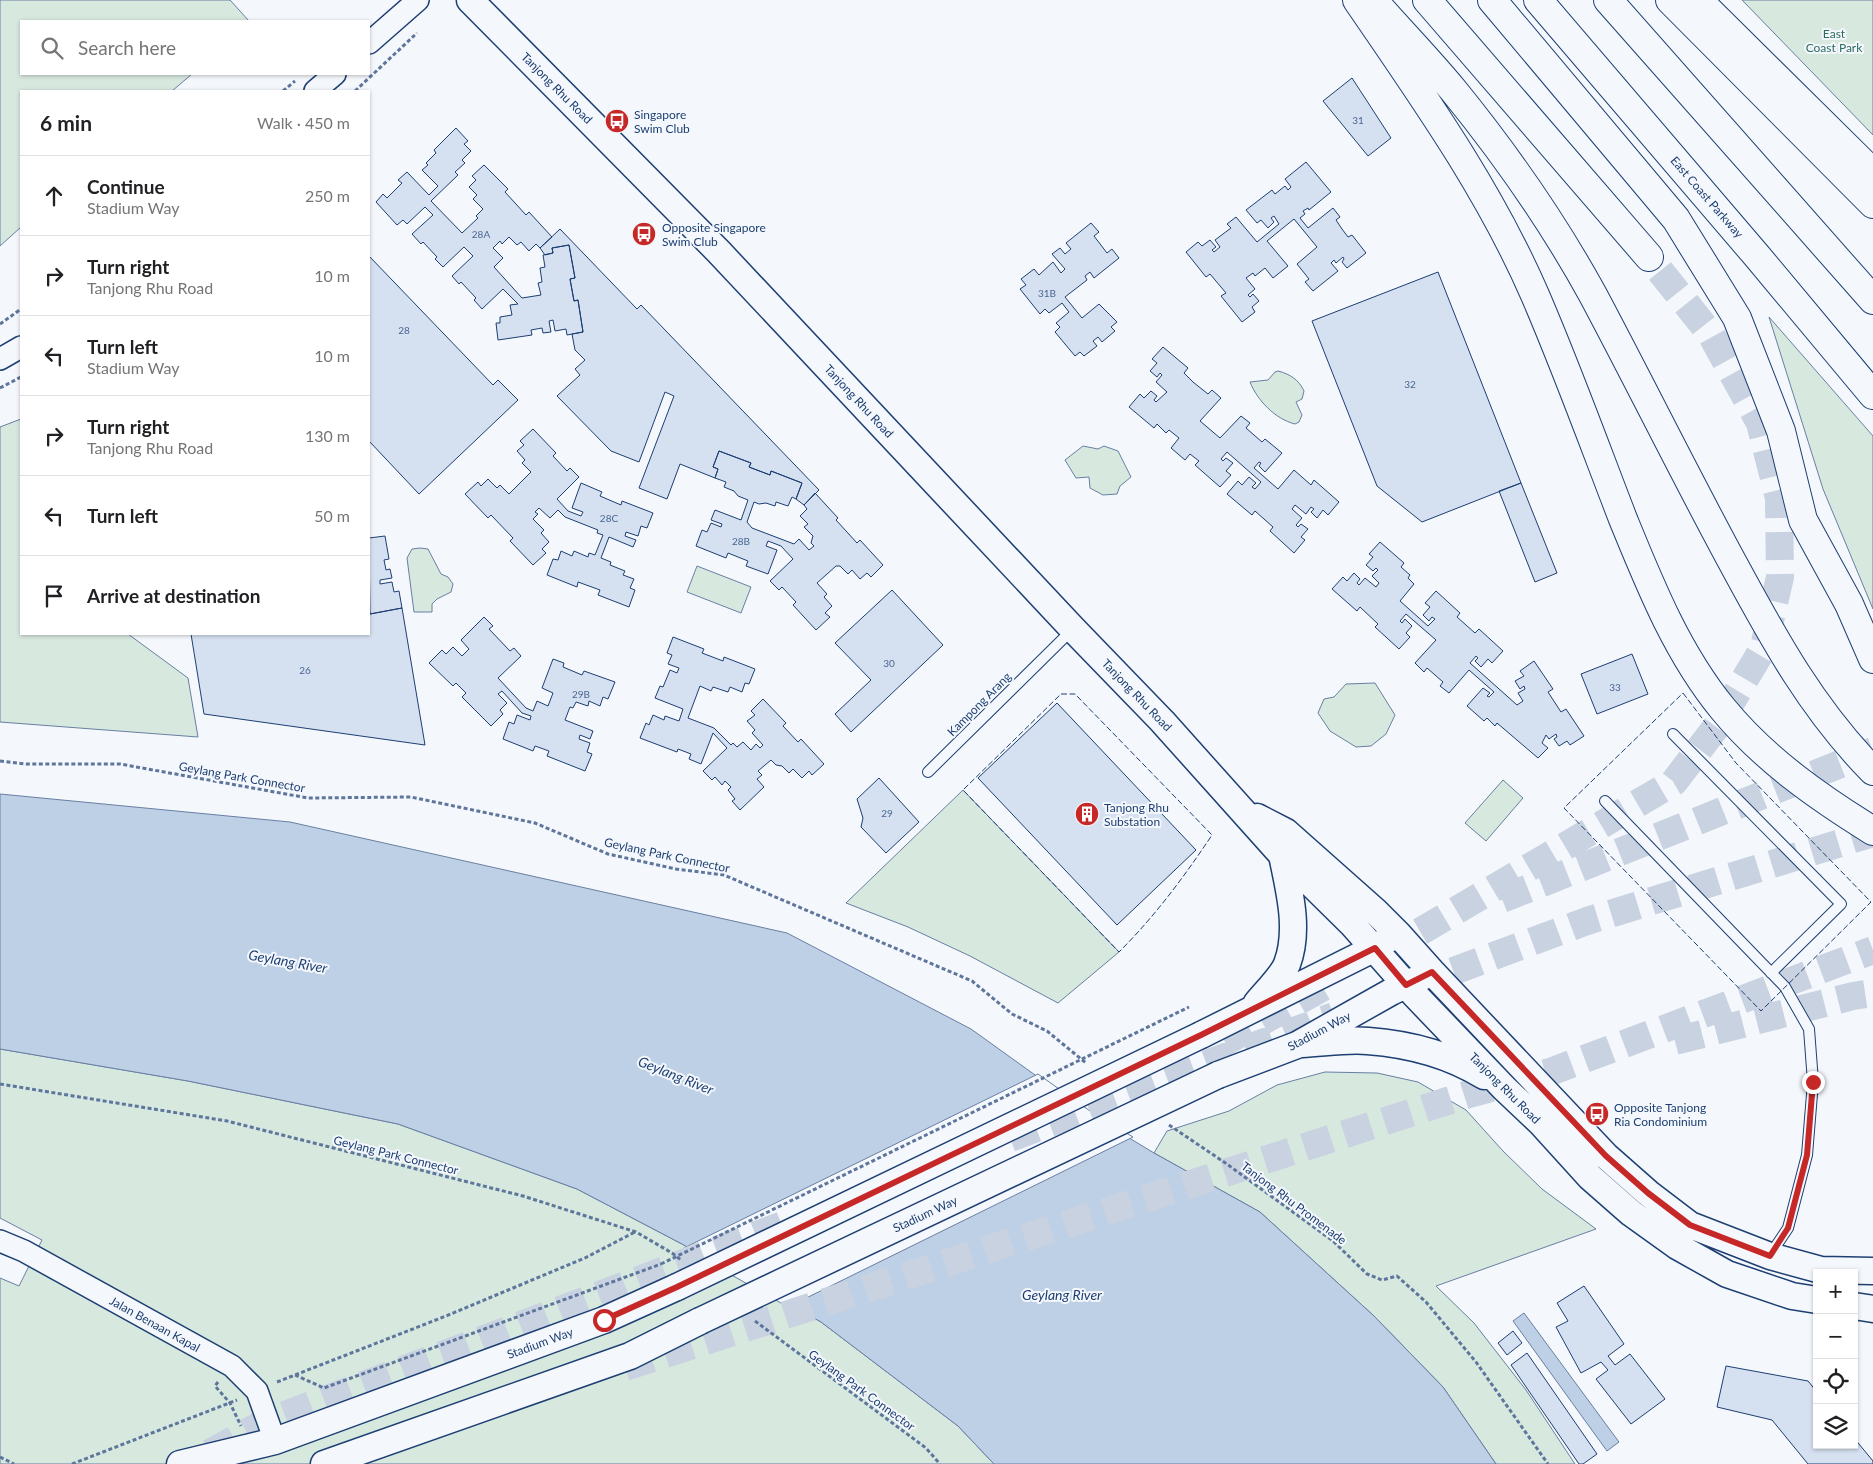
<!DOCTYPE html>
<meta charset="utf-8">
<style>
:root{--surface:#fff;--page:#f6f6f6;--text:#202124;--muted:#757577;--line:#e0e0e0}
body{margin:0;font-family:Lato,sans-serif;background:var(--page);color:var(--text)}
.controls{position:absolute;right:15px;bottom:15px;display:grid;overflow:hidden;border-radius:0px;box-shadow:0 1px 4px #0004}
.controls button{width:45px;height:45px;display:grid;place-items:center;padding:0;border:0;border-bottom:1px solid var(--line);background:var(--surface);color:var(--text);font:25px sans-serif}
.stop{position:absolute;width:15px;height:15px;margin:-11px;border:4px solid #c62828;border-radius:50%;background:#fff}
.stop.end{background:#c62828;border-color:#fff;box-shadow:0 1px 5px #0008}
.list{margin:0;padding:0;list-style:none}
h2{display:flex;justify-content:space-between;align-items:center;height:65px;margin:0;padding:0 20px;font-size:21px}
h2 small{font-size:16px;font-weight:400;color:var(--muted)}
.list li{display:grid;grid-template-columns:32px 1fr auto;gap:15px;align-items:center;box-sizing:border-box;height:80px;padding:0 20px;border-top:1px solid var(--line)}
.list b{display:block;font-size:19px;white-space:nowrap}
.list p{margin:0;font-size:16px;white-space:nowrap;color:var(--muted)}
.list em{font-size:16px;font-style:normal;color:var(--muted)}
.icon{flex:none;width:28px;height:28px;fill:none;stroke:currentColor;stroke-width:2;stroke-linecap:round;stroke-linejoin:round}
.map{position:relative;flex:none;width:1873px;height:1464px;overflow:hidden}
.search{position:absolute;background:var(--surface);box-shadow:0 1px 4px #0004;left:20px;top:20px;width:350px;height:55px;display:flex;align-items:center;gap:12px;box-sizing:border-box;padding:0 18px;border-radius:0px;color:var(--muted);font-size:19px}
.panel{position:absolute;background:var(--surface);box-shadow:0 1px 4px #0004;left:20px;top:90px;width:350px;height:545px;border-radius:0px}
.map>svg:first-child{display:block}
.green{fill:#d7e8df;stroke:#687fa3}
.water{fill:#bed0e5;stroke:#687fa3}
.pier{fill:#f4f7fb;stroke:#687fa3}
.building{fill:#d5e0f0;stroke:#1d3f73}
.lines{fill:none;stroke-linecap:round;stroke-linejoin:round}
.motorway-tunnel{stroke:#c9d2e0;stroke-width:28;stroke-dasharray:28 14;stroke-linecap:butt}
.service-casing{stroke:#1d3f73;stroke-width:12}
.minor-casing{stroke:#1d3f73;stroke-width:24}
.tertiary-casing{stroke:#1d3f73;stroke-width:29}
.motorway-casing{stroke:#1d3f73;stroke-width:30}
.path{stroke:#5e769c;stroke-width:3;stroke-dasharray:4 2.5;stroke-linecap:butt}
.service{stroke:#f4f7fb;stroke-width:10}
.minor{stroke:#f4f7fb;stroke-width:21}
.tertiary{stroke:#f4f7fb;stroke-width:26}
.motorway{stroke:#f4f7fb;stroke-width:28}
.tertiary-bridge-casing{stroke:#1d3f73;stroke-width:29;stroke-linecap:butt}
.path-bridge{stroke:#5e769c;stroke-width:3;stroke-dasharray:4 2.5;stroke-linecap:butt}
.tertiary-bridge{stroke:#f4f7fb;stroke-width:26}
.fence{stroke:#1d3f73;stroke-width:1;stroke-dasharray:6 2.5;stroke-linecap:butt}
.route{stroke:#c62828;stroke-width:6}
.labels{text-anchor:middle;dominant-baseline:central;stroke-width:4;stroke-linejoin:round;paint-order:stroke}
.number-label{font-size:10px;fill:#4b6792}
.park-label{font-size:12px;fill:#2c6c60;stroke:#f4f7fb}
.street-label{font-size:12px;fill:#1d3f73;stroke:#f4f7fb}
.poi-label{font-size:12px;fill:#1d3f73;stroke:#f4f7fb;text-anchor:start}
.water-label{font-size:14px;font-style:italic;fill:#1d3f73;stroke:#f4f7fb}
</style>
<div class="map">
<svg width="1873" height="1464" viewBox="0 0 1873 1464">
<rect width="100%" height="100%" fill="#f4f7fb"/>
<path class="green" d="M0,0H230L249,21H21V74H192L172,91H21V227L0,246Z
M1742,0H1873V135Z
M1769,317L1873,436V609L1823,489Z
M1278,371C1290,374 1299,380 1304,391L1302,399L1296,402L1302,415L1299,422L1295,424C1275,419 1257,400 1250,382L1268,380L1275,372Z
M21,419V634H128L188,678L198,737L0,722V427Z
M1083,446L1098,449L1104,446L1118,451L1131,477L1120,486L1117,494L1103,495L1090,488L1089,477L1076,478L1065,460Z
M420,548L428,549L441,574L448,577L453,584L451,592L437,599L432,604V612H414L407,558L412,549Z
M697,566L751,587L741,613L687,592Z
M1375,683L1395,715L1386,734L1371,746L1356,747L1330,731L1318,713L1324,699L1334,697L1346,684Z
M1503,780L1523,798L1486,841L1465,823Z
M963,790L1119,952L1058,1003L970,956L908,927L846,903Z
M0,1049L188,1081L398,1124L577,1189L682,1244L821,1322L958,1426L994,1464H0V1278L19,1286L42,1240L0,1218Z
M1325,1072L1377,1073L1418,1082L1466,1110L1503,1151L1542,1189L1596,1229L1436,1286L1474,1323L1526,1390L1575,1464H1496L1443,1387L1374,1316L1260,1212L1154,1153L1167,1131L1229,1111L1277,1085Z"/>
<path class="water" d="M0,794L290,822L787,933L971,1029L1088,1113L1154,1153L1260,1212L1374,1316L1443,1387L1496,1464H994L958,1426L821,1322L682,1244L577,1189L398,1124L188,1081L0,1049Z
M1524,1313L1619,1442L1607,1451L1513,1321Z"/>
<path class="pier" d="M1038,1074L1090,1111L1133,1137L788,1307L684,1248Z"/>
<path class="building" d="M1352,78L1391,138L1368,156L1323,101Z
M456,128L468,141L464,144L471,151L462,160L465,163L455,172L458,175L431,201L462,233L478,218L476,216L483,209L473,199L477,195L469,187L476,180L472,176L484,165L508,189L505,192L526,215L529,212L552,237L540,248L536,244L529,251L521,242L517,245L509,237L502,244L500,241L493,248L503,258L494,267L522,298L541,295L538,283L542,282L540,268L545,267L543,255L553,253L552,248L569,245L575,278L570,279L574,301L578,300L583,332L567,335L566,329L555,331L553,320L549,321L551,332L543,333L542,328L531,330L532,335L498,340L496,323H500V317L512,315L510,305L518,304L503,289L482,309L474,300L476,298L461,282L459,284L452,276L473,256L464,247L443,267L435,259L437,257L423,242L421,244L412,234L433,215L425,207L407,224L403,220L397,225L376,202L383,194L387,198L402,183L398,180L407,172L429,195L438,186L422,170L428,165L426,163L436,153L434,150Z
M1306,162L1331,192L1309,210L1308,208L1303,211L1305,214L1300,218L1308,228L1333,208L1340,217L1336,220L1342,229L1348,237L1352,235L1366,253L1347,268L1342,262L1344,259L1343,257L1336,263L1334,260L1331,263L1338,271L1313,291L1305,282L1309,279L1297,264L1317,247L1294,219L1267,241L1288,266L1273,278L1265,268L1255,276L1253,273L1246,278L1255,289L1248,295L1250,297L1253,294L1259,301L1252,307L1255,312L1242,322L1221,296L1226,293L1210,274L1206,277L1186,252L1198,242L1202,246L1210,240L1216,247L1212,250L1214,252L1220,247L1215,240L1231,228L1227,224L1236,217L1257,242L1279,224L1274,216L1271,218L1274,222L1268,228L1261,220L1257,223L1246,210L1272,190L1275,194L1285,186L1288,190L1291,187L1285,179Z
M1091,223L1099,232L1094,236L1107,253L1112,249L1119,258L1094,278L1090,272L1085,276L1087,280L1065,297L1082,318L1099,304L1117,322L1111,327L1115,331L1102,342L1098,337L1093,341L1097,346L1084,356L1080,352L1075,356L1055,332L1060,327L1056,323L1069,312L1062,303L1049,313L1045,309L1040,314L1020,289L1026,285L1021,279L1034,269L1039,275L1053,262L1061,273L1065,269L1052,254L1060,248L1065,254L1071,249L1066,243Z
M560,229L637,309L641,305L819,490L804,505L796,499L802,483L771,471L770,475L749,467L751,463L719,451L713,467L718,469L715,478L680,464L667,499L639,488L674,396L665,392L639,462L611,451L557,396L580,375L575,369L585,360L575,350L572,334L583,332L578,300L574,301L570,279L575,278L569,245L552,248L553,253L545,255L540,248Z
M369,256L493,385L498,380L518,400L419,494L369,441Z
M1438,272L1521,483L1422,522L1377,486L1312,321Z
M1163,347L1188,368L1184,373L1193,382L1208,394L1212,390L1221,398L1200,421L1220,438L1241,416L1250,423L1246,428L1262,442L1265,439L1282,453L1265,472L1259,466L1261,463L1259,462L1254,468L1278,489L1294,470L1311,485L1314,480L1339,502L1328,515L1323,510L1317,518L1311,512L1314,509L1311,507L1306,514L1295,505L1292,509L1302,518L1296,525L1298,527L1301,524L1308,529L1301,537L1305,540L1294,553L1270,531L1273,527L1255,511L1252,515L1227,494L1238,481L1242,485L1249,477L1256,483L1252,487L1255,489L1261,482L1227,452L1221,459L1223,461L1226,458L1233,463L1226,471L1231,475L1220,487L1195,465L1199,461L1190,454L1185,460L1171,448L1179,438L1169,430L1166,433L1157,424L1154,428L1129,407L1140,394L1144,398L1151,391L1157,396L1154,400L1156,402L1167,392L1156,382L1162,375L1160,373L1157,377L1150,371L1157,363L1152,359Z
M533,429L556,453L553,456L567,471L570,468L579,477L557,499L568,511L581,516L583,512L572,508L581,483L602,492L600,496L621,505L622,501L653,513L647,528L641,526L638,536L626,532L625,536L636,540L633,547L609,537L601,558L611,562L610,565L625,571L623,575L634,579L630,588L635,590L629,607L598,595L600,590L578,582L577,587L547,575L553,559L558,560L561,551L572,556L574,551L588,557L589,553L595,555L603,535L597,533L598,530L565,517L558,510L550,518L539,508L535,512L538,514L533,519L544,530L541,533L549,542L542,549L546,553L533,565L510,541L513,538L491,515L488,518L465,494L478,482L481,486L488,479L497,488L500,485L509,494L531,472L522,463L525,460L517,451L524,445L520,441Z
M719,451L751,463L749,467L770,475L771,471L802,483L796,499L792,497L788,506L776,502L775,506L766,503L759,504L754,502L747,522L752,528L794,544L799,539L809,550L814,546L811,543L813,536L804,527L808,524L800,516L807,509L804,505L815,493L838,518L836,520L857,543L860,540L883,565L871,577L867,573L860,579L852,570L848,574L840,566H836L817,583L827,594L824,597L832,606L825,613L830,617L816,630L793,605L796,602L782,587L779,590L770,581L793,559L781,546L768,541L766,546L777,550L768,574L746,566L748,561L728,553L726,558L696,546L702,530L707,532L711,523L721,527L722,524L711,520L715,510L741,520L748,500L738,496L734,491L724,487L726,482L715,478L718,469L713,467Z
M1521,483L1557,573L1535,582L1499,491Z
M385,536L389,559L384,560L386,570L390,569L392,578L380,580V584L392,582L394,592L399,591L402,608L370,614L369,538Z
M1380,542L1404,563L1401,567L1410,575L1408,578L1414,584L1400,601L1428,626L1435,619L1432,617L1429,621L1423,615L1430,607L1425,603L1436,591L1460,613L1457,617L1475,633L1479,629L1503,651L1492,663L1488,659L1481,667L1475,661L1478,658L1476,656L1470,663L1517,705L1523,701L1518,693L1525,689L1524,686L1520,689L1515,681L1524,676L1520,671L1534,661L1553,689L1548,692L1561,712L1566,709L1584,736L1570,745L1567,741L1559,746L1554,739L1557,737L1556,734L1549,739L1546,735L1542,743L1548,748L1538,758L1497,723L1495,726L1487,718L1484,721L1467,706L1483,688L1490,693L1487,696L1489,697L1494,692L1469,670L1449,693L1440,686L1443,682L1427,668L1424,672L1415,663L1436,640L1406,614L1400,621L1402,623L1405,619L1412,626L1406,633L1410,637L1399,649L1375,627L1378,624L1360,607L1357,611L1332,589L1343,577L1347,581L1354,573L1360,579L1357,583L1359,585L1365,578L1376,587L1379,583L1372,576L1378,570L1376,568L1373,571L1366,565L1373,557L1369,554Z
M892,590L943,645L851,732L835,714L871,680L835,643Z
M402,608L425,745L204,714L191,634H369V609L370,614Z
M484,617L493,626L489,629L510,651L514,648L521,656L498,678L526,708L533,711L537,701L548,706L553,693L542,688L553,659L564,663L563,667L582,675L584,671L615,682L608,699L603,697L600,706L589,701L588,706L576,702L573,708L570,707L565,720L593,731L590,739L580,735L579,739L590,743L587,752L592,754L585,771L547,756L549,751L535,746L533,751L503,739L509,722L514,724L517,715L530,720L531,716L522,713L502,691L498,694L507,703L500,710L503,714L491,726L462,697L466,693L456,683L453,686L429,663L442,650L446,654L453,647L462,656L469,649L461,640Z
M673,637L704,649L702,653L723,661L724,657L755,669L749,684L745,683L742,692L730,687L728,692L713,687L711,691L700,686L688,718L714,728L731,745L733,743L737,747L743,742L751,750L756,744L760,748L763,745L752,733L755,730L747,721L755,715L751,711L763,699L786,723L783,726L798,742L801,739L824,764L812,775L809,771L802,778L793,769L789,773L782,766L776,765L771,760L758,771L762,775L757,779L764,787L740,810L732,801L735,799L728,790L731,787L725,781L722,785L715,777L712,780L703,771L727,748L713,733L701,764L689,759L691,754L678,749L677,752L640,738L646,723L649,725L653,715L664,720L665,716L679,721L683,709L655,698L660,686L663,687L670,670L677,673L679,668L668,664L672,655L667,653Z
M1632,654L1648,694L1597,714L1581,674Z
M1057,703L1196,850L1117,925L978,778Z
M879,778L919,822L886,853L861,827L863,818L857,799Z
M1584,1286L1624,1344L1608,1356L1615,1365L1630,1354L1665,1399L1631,1424L1596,1379L1608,1370L1601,1362L1581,1373L1556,1327L1568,1321L1557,1303Z
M1513,1331L1522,1343L1507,1355L1498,1343Z
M1527,1353L1597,1454L1583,1464H1579L1511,1365Z
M1726,1366L1808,1381L1817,1392V1445H1854V1438L1873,1461V1464H1808L1772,1420L1717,1407Z"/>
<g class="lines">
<path class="motorway-tunnel" d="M1502,899L1873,751
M1384,953L1674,782L1717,726L1764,647L1780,577L1779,498L1760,423L1712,336L1649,257
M1414,986L1587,921L1873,833
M1675,1041L1853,996L1873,993
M1225,1042L1327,985
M1010,1138L1334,1016
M625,1367L1469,1094L1550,1072L1873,950
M210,1453L264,1423L783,1225"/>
<g class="service-casing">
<path id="service" d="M1673,734L1841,904L1771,973
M928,772L1073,629
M1605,801L1785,987L1809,1029L1813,1082L1807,1155L1788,1228L1770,1255"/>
</g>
<g class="minor-casing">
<path id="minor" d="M369,43L418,0
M315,91L335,74
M0,359L21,347
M0,1241L24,1251L232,1366L257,1391L275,1441"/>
</g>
<g class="tertiary-casing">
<path id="tertiary" d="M470,0L719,252L1073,629L1162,721L1282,855L1352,924L1414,994L1504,1088L1541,1123L1590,1177L1631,1213L1677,1246L1727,1274L1792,1296L1817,1300
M1257,817L1286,832L1375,911L1398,934L1432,972L1606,1156L1648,1193L1690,1225L1770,1256L1821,1270L1873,1271
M1256,1004C1264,994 1283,975 1287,964C1300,930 1289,889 1282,855
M1201,1035L1375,948L1387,940
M1302,1044C1324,1043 1347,1039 1368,1041C1408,1044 1450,1055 1484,1076
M1218,1075L1297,1045L1391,992L1422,977
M1854,1306L1873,1309
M180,1464L275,1441L604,1320L677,1287
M324,1464L630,1356L700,1321"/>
</g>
<g class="motorway-casing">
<path id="motorway" d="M1357,0C1422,95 1489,189 1535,295C1567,369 1594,444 1623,519C1650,585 1677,653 1723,709C1764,759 1818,797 1873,831
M1427,0L1649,257
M1492,0L1676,219L1737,318L1781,431L1803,520L1849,604L1873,659
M1538,0L1757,256L1873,395
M1608,0L1873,300
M1670,0L1873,204
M1698,0L1873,173
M1381,9C1405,36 1431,63 1454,91C1506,155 1553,222 1593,295C1641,385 1686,477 1735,567C1775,641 1813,710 1873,771"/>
</g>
<path class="path" d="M283,91L295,81
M355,91L417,33
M0,324L21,309
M0,388L21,377
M0,761L26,764H120L308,798L411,797L535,823L608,854L676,869L724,875L972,981L1012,1014L1047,1031L1086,1063
M0,1084L227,1121L523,1196L636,1232L672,1253L681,1260
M1169,1125L1224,1162L1333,1241L1367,1274L1382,1280L1397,1276L1426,1302L1476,1362L1548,1464
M755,1321L926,1448L940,1464
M295,1375L324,1388L661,1264
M218,1382L215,1386L230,1403L241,1426
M277,1382L446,1316L585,1258L635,1232
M0,1457L14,1464
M72,1464L237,1400"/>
<use href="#service" class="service"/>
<use href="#minor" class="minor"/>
<use href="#tertiary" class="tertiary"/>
<use href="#motorway" class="motorway"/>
<g class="tertiary-bridge-casing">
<path id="tertiary-bridge" d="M677,1287L1201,1035
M700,1321L1218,1075"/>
</g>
<path class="path-bridge" d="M661,1264L1189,1007"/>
<use href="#tertiary-bridge" class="tertiary-bridge"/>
<path class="fence" d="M1683,693L1736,763L1871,902L1761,1011L1564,808Z
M1061,694H1075L1212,835C1184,877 1155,916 1119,952L963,790Z"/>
</g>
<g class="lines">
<path class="route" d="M604,1320L677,1287L1201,1035L1375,948L1406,985L1432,972L1606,1156L1648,1193L1690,1225L1770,1256L1788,1228L1807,1155L1813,1082"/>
</g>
<defs>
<g id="bus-disc" transform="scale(1.25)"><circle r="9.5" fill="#c62828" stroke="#f4f7fb"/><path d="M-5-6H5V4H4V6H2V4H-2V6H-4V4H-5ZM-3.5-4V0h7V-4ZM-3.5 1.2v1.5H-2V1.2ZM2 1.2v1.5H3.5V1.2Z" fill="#fff"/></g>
<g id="building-disc" transform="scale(1.25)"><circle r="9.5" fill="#c62828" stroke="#f4f7fb"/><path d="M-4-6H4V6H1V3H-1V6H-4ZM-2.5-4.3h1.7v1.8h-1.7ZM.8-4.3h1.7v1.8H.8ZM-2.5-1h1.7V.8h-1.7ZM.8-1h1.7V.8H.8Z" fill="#fff"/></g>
</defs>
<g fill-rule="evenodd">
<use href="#bus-disc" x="617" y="121"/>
<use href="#bus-disc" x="644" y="234"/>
<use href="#building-disc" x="1087" y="814"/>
<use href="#bus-disc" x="1597" y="1114"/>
</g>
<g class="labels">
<g class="number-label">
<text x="1358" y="120">31</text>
<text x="481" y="234">28A</text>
<text x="1047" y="293">31B</text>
<text x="404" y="330">28</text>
<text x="1410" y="384">32</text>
<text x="609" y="518">28C</text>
<text x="741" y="541">28B</text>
<text x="889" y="663">30</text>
<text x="305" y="670">26</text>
<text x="1615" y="687">33</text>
<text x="581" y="694">29B</text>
<text x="887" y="813">29</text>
</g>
<g class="park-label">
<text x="1834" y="33">East<tspan x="1834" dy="14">Coast Park</tspan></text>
</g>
<g class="street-label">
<text transform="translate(557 88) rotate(45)">Tanjong Rhu Road</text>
<text transform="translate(1707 197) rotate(49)">East Coast Parkway</text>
<text transform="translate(859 401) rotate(47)">Tanjong Rhu Road</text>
<text transform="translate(1137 695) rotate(46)">Tanjong Rhu Road</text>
<text transform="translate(979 704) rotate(-45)">Kampong Arang</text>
<text transform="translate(242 777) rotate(10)">Geylang Park Connector</text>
<text transform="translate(667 855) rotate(12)">Geylang Park Connector</text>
<text transform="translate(1319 1031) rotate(-28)">Stadium Way</text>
<text transform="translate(1505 1088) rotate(45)">Tanjong Rhu Road</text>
<text transform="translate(396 1155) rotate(14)">Geylang Park Connector</text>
<text transform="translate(1294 1203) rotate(37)">Tanjong Rhu Promenade</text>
<text transform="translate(925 1214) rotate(-25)">Stadium Way</text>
<text transform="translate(155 1324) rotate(29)">Jalan Benaan Kapal</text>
<text transform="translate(540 1343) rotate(-20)">Stadium Way</text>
<text transform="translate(862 1390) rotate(36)">Geylang Park Connector</text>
</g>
<g class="poi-label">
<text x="634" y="114">Singapore<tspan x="634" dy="14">Swim Club</tspan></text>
<text x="662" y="227">Opposite Singapore<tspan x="662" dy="14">Swim Club</tspan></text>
<text x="1104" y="807">Tanjong Rhu<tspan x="1104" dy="14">Substation</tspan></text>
<text x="1614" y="1107">Opposite Tanjong<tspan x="1614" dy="14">Ria Condominium</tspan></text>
</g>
<g class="water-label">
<text transform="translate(288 961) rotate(10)">Geylang River</text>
<text transform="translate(676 1075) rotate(22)">Geylang River</text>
<text x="1062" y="1294">Geylang River</text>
</g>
</g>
</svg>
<div class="controls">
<button>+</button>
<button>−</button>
<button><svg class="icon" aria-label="locate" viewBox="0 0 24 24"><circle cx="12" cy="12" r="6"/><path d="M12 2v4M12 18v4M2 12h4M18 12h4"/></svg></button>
<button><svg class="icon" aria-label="layers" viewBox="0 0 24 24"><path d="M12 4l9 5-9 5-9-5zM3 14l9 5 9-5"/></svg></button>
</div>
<div class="stop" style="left:604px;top:1320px"></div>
<div class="stop end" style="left:1813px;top:1082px"></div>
<div class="search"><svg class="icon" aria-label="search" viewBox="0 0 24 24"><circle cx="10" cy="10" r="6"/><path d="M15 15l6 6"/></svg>Search here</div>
<section class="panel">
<h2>6 min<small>Walk · 450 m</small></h2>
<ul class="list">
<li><svg class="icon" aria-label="ahead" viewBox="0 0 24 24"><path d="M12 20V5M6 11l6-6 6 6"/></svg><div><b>Continue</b><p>Stadium Way</p></div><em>250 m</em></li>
<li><svg class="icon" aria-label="right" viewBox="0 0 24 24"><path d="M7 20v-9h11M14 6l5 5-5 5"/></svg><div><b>Turn right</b><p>Tanjong Rhu Road</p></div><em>10 m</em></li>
<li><svg class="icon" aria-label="left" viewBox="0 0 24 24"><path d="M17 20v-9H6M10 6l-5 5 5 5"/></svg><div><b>Turn left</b><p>Stadium Way</p></div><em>10 m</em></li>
<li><svg class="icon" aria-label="right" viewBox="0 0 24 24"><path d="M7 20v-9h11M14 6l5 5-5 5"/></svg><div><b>Turn right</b><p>Tanjong Rhu Road</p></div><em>130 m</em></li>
<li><svg class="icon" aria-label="left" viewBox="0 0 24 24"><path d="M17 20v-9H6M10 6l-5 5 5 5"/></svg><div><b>Turn left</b></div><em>50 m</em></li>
<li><svg class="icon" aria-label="arrive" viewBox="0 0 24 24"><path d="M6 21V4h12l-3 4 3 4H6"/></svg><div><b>Arrive at destination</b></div></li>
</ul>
</section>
</div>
